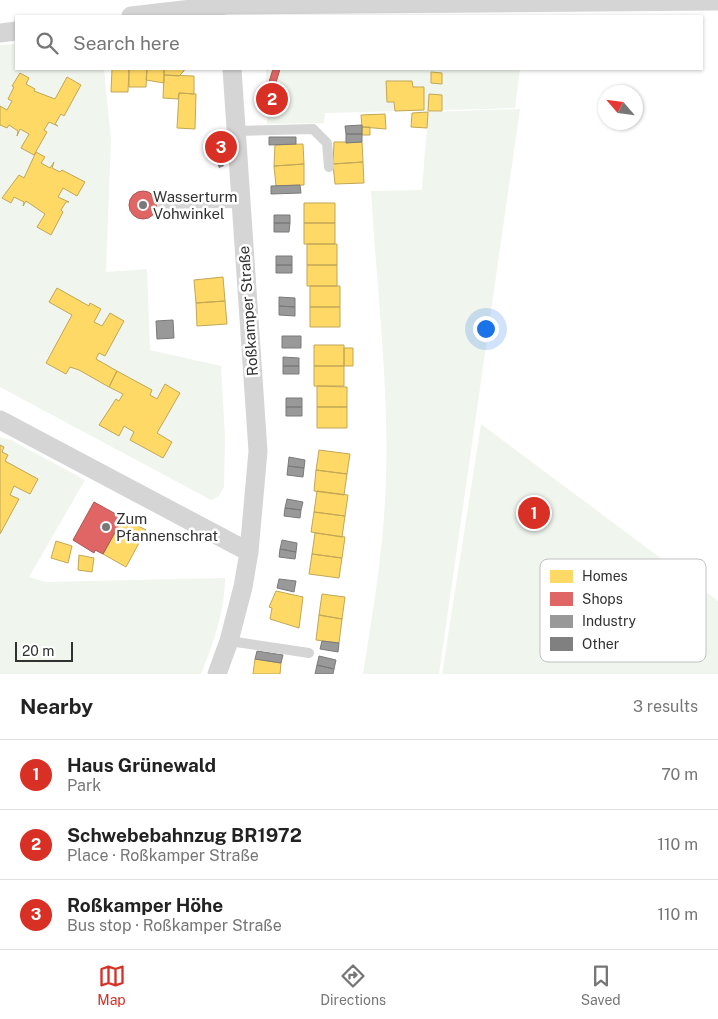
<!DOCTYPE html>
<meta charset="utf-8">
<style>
:root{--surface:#fff;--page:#f2f2f2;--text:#222;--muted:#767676;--line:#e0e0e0;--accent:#d93025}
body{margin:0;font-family:"Public Sans",sans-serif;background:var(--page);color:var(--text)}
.compass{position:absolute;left:598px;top:85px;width:45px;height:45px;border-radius:50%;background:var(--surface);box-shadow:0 1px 4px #0004;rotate:298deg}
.scale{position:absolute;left:15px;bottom:12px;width:58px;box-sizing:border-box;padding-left:5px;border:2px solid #313131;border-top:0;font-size:14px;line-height:18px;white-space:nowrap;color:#313131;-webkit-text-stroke:4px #fff;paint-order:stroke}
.you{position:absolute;left:485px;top:328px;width:18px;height:18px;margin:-12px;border:4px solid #fff;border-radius:50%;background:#1a73e8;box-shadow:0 0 0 8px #1a73e833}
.badge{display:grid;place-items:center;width:32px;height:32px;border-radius:50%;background:var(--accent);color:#fff;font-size:16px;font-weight:700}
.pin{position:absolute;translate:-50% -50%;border:2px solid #fff;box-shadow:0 1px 5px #0006}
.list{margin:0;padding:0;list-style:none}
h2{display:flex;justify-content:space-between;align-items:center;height:65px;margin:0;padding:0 20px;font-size:21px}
h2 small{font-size:16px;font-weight:400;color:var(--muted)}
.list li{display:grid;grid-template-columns:32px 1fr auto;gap:15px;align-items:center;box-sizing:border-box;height:70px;padding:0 20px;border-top:1px solid var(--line)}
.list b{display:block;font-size:19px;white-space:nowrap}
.list p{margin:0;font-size:16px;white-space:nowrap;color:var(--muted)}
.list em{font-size:16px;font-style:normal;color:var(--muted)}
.icon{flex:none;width:28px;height:28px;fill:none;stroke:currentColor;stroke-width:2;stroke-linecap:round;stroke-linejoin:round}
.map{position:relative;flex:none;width:718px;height:674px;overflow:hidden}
.search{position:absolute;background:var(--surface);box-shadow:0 1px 4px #0004;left:15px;right:15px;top:15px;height:55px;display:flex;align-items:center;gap:12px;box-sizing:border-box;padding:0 18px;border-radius:0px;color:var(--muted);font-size:19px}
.sheet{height:275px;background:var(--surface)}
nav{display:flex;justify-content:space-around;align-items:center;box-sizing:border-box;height:70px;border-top:1px solid var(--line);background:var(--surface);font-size:14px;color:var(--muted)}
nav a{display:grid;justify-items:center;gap:2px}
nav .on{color:var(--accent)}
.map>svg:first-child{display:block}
.green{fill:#f0f5ee}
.homes{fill:#ffd966;stroke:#c1a756}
.shops{fill:#e06666;stroke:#ac5656}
.industry{fill:#999;stroke:#7a7a7a}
.building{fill:#808080}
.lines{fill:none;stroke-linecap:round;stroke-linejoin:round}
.lane{stroke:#d5d5d5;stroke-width:10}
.street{stroke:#d5d5d5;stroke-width:19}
.poi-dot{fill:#797979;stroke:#fff;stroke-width:2}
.labels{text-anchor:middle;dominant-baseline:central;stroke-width:5;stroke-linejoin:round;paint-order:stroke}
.poi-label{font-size:15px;fill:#313131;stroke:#fff;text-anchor:start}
.street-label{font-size:15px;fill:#313131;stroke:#fff}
.key{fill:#fff;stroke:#c1c1c1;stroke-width:1}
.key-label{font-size:14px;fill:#313131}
</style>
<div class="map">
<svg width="718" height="674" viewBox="0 0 718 674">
<rect width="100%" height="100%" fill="#fff"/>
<path class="green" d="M16,44V69H104L111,140L106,272L147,269L150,350L221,366L225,437L224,487L218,497L211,500L0,387V45Z
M266,69H520L515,108L325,113L324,123L267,124Z
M520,109L439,674H363C372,617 382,559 385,501C391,398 377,294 371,191L422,190L428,112Z
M481,424L718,601V674H442Z
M0,437L11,440L85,480L29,577L46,582L225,578C225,611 213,644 201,674H0Z"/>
<path class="homes" d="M112,69H129L128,92H111Z
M129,69H147L146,87H129Z
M147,69H164V83L146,80Z
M164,69H184V71L179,76L164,75Z
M431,72L442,73V84L431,83Z
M20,73L29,78L26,84L35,89L34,91L55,99L67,77L81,85L64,116L61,114L55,124L58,126L49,122L44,130L47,132L34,155L21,148L29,134L20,129L17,136L18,131L9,125L7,128L0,125V106L7,110L12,101L8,99L14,87L12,86Z
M164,75L194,76V94L179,93L178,99L163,98Z
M386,81H412L413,87H424V110L395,111L394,102H387Z
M179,93L196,94L195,129L177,128Z
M429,94L442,95V111H428Z
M428,112L427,128L411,127L412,113Z
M385,114L386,129L362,127L361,115Z
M362,127H370V135H362Z
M334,142H362L363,162L333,164Z
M303,144L304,164L274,166L275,145Z
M36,152L45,157L41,163L50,168L54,162L52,168L60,172L62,170L85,182L77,196L63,188L58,197L69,202H66L61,210L63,212L51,235L37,227L45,214L26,201L23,206L24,202L14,197L11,203L2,198L19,175L24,178Z
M363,162L364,183L335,184L333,164Z
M304,164V185L276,186L274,166Z
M304,203H335V223H304Z
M304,223H335V244H304Z
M307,244H337V265H307Z
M307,265H337V286H307Z
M223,277L225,301L196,303L194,280Z
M310,286H340V307H310Z
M57,288L89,306L90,303L101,309L94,322L102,326L110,313L124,321L105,356L99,353L96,359L117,371L109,387L79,370L70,367L66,374L46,363L72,315L49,302Z
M225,301L227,324L197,326L196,303Z
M310,307H340V327H310Z
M314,345H344V366H314Z
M344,348H353V366H344Z
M314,366H344V386H314Z
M117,371L152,390L150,395L157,399L165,384L180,393L157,433L172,442L163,458L130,440L134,432L124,426L119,436L99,425L116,399L119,401L123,394L109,387Z
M317,386L347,387V407H317Z
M317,407H347V428H317Z
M0,445L4,447L2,452L8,455L5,461L38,479L30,494L14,486L10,495L19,499L0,534Z
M319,450L350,454L347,474L316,470Z
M316,470L347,474L344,495L314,491Z
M317,491L348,495L345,516L314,512Z
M314,512L345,516L342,537L311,532Z
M123,518L146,530L126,567L103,554Z
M315,533L345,537L342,558L312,554Z
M56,541L72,546L68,563L51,558Z
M312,554L342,558L339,578L309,574Z
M79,555L94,558L92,572L78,570Z
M276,591L303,597L299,628L270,619L272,608L269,607Z
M322,594L345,597L342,619L319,615Z
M319,615L342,619L339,643L316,640Z
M255,659L281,663L280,674H253Z"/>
<path class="shops" d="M273,69H280L275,86V116H269L268,85Z
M129 205a14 14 0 1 1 28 0a14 14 0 1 1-28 0Z
M94,502L123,518L103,554L95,550L94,553L73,540Z"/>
<path class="industry" d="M362,125V134H346L345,126Z
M346,134H362V142L346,143Z
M269,137H296V144L269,145Z
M300,185L301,193L271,194V186Z
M274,215H290V223H274Z
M274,223H290L289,232H274Z
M276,256H292V265H276Z
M276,265H292V273H276Z
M279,297L295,298V307L279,306Z
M279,306L295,307V316L279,315Z
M173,320L174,338L157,339L156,321Z
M282,336H301V348H282Z
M283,357L299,358V366H283Z
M283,366H299V374H283Z
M286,398H302V407H286Z
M286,407H302V416H286Z
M289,457L305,460L304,468L288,466Z
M288,466L304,468L303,477L287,475Z
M287,499L303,502L301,510L285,508Z
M285,508L301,510L300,518L284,516Z
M282,540L297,543L296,552L280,549Z
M280,549L296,552L295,559L279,557Z
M279,579L296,581L294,592L277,588Z
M322,641L339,643L338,652L320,649Z
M257,651L283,655L281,663L255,659Z
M319,656L336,660L334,669L317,665Z
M317,665L334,669L333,674H315Z"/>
<path class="building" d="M219,155L224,166L219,168L214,156Z"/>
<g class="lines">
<path class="lane" d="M237,131L313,129L327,143L329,167
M162,204L241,203
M229,641L309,653"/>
<path class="street" d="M131,16L226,5L718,1
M0,33L16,31
M0,420L249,552
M217,674L229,641L243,587L249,552L258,451L232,69"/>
</g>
<g class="poi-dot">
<circle cx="143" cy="205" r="5"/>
<circle cx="106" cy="527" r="5"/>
</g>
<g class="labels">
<g class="poi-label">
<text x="153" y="196">Wasserturm<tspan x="153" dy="17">Vohwinkel</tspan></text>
<text x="116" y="518">Zum<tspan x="116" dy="17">Pfannenschrat</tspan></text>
</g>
<g class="street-label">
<text transform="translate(248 311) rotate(-94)">Roßkamper Straße</text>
</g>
</g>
<rect x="540" y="559" width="166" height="103" rx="8" class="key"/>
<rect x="550" y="570" width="23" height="13" fill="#ffd966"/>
<rect x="550" y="592" width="23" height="14" fill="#e06666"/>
<rect x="550" y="615" width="23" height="13" fill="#999"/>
<rect x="550" y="637" width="23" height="14" fill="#808080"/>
<g class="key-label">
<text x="582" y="581">Homes</text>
<text x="582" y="604">Shops</text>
<text x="582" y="626">Industry</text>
<text x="582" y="649">Other</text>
</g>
</svg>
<svg class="compass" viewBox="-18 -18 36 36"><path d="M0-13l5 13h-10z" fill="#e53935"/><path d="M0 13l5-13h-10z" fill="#767676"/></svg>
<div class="scale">20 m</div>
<div class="you"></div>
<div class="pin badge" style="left:534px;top:513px">1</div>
<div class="pin badge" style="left:272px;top:99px">2</div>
<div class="pin badge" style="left:221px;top:147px">3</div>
<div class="search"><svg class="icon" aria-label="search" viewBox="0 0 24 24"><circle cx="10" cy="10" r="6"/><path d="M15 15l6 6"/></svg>Search here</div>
</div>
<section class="sheet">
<h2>Nearby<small>3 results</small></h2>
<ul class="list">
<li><span class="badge">1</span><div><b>Haus Grünewald</b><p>Park</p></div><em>70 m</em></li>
<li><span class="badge">2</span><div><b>Schwebebahnzug BR1972</b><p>Place · Roßkamper Straße</p></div><em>110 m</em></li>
<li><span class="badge">3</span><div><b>Roßkamper Höhe</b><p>Bus stop · Roßkamper Straße</p></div><em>110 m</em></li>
</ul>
</section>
<nav>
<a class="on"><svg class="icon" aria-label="map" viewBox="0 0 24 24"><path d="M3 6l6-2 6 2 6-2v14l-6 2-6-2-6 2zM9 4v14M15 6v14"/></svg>Map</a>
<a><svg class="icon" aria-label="directions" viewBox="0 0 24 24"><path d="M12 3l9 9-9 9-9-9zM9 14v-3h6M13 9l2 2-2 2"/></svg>Directions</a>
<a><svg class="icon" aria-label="saved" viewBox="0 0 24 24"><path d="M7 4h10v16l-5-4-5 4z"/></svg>Saved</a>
</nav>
